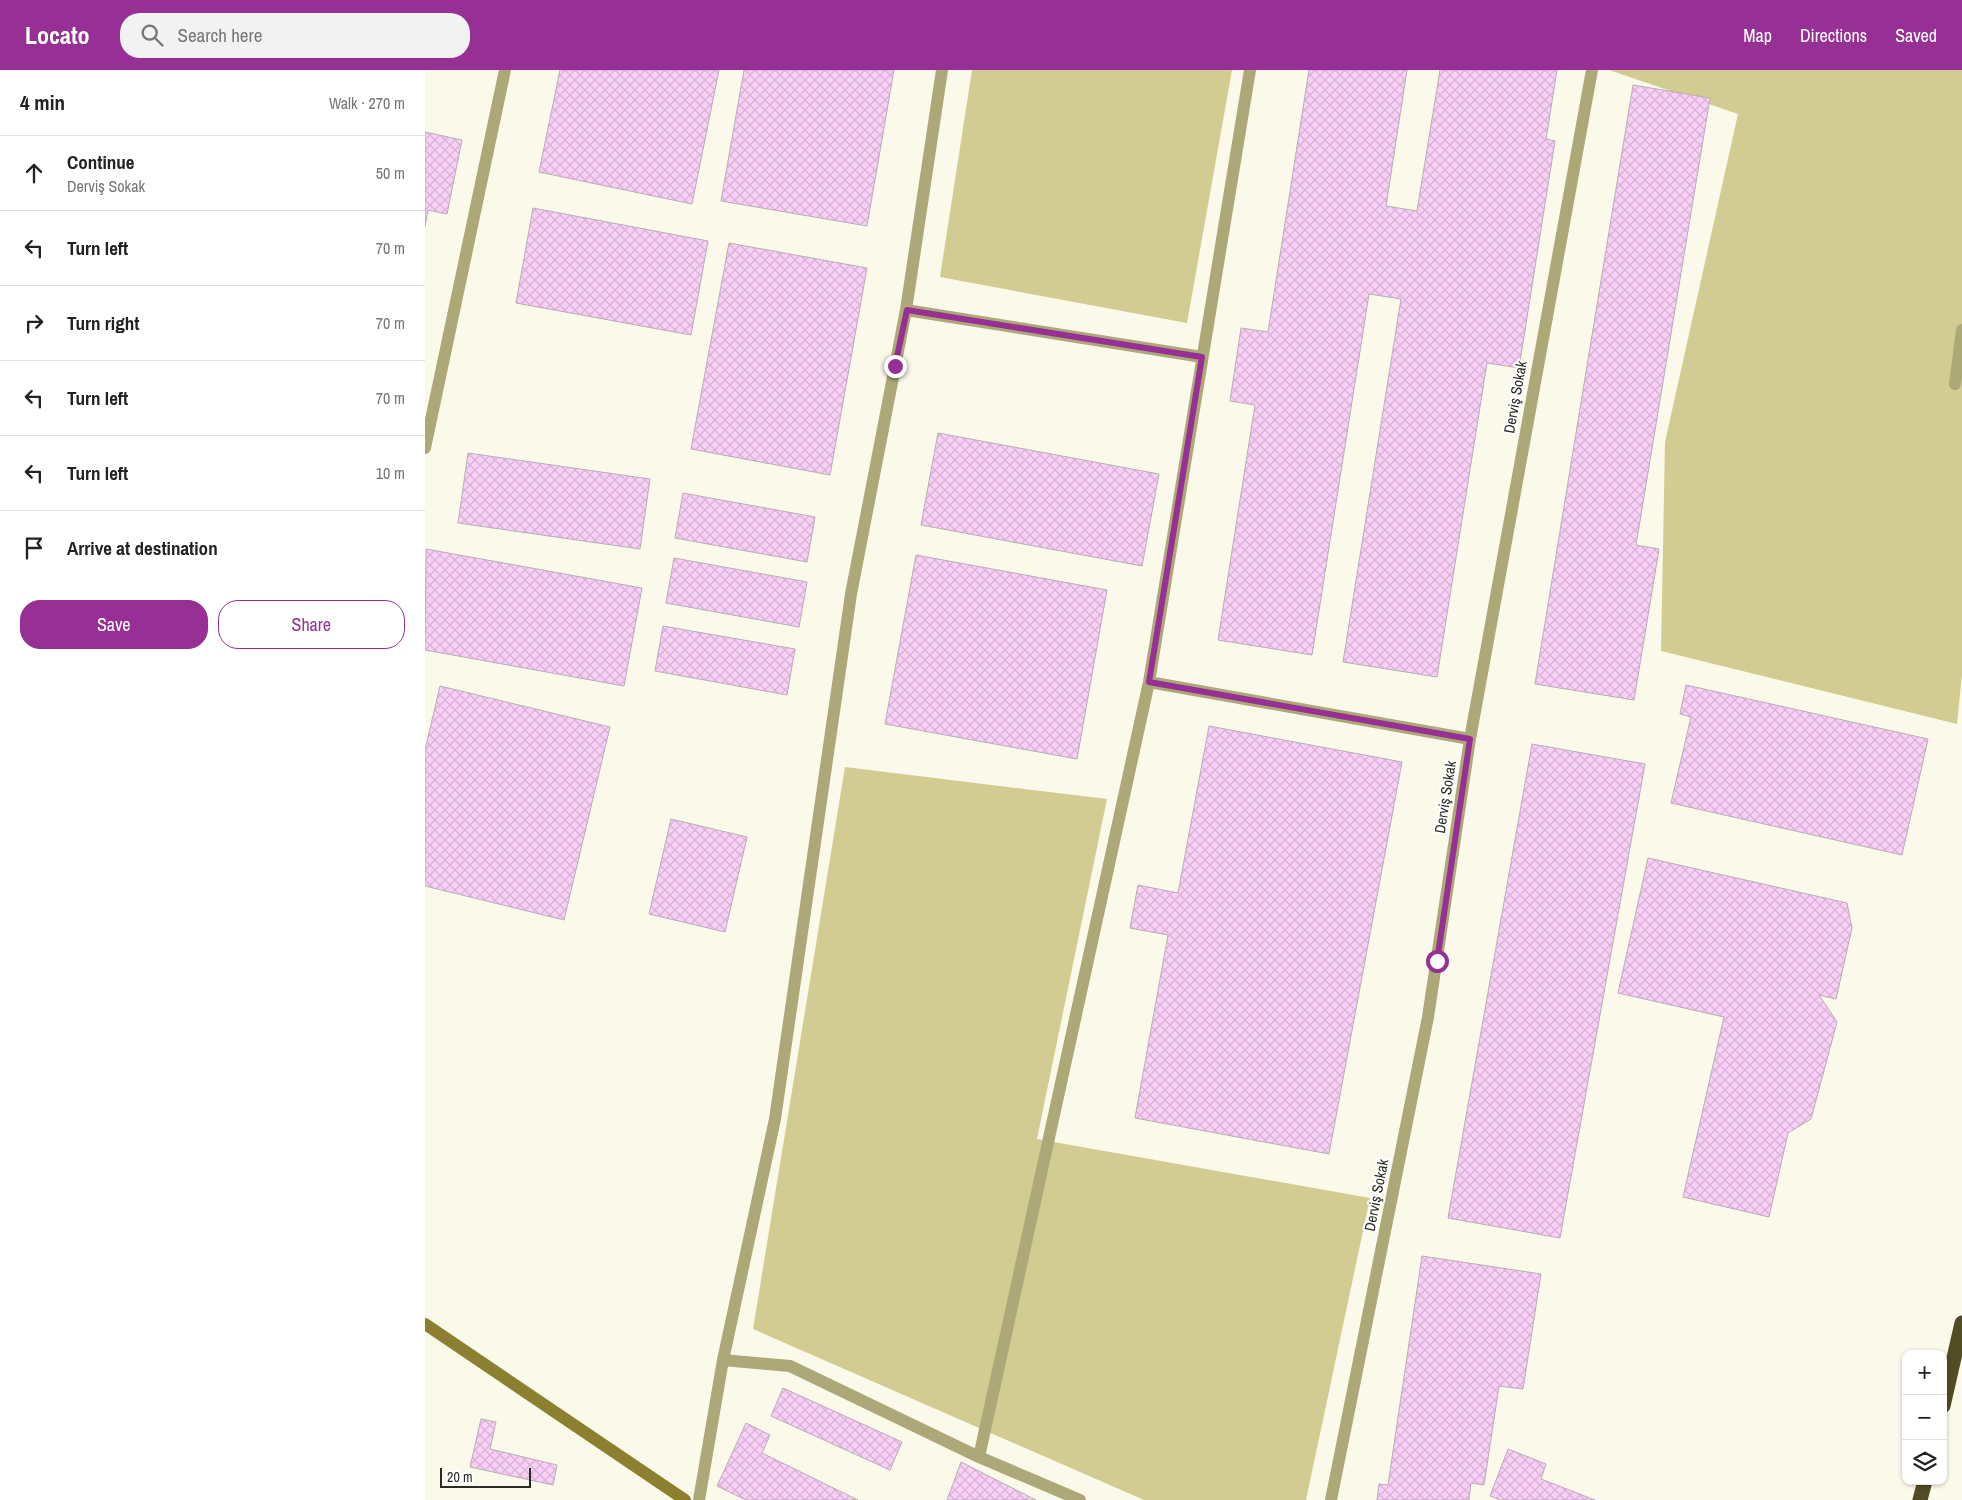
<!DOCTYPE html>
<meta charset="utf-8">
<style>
:root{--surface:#fff;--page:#f2f2f2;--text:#222;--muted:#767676;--line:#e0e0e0;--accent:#963094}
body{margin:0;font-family:"Archivo Narrow",sans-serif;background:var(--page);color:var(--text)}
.controls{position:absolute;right:15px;bottom:15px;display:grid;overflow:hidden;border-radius:10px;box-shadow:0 1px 4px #0004}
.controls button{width:45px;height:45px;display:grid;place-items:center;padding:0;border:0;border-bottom:1px solid var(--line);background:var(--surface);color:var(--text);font:25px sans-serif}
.scale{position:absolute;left:15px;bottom:12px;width:91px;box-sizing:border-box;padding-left:5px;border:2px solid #2b2b25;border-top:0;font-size:14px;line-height:18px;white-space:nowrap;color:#2b2b25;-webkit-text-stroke:4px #fff;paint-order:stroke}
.stop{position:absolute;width:15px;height:15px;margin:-11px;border:4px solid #963094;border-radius:50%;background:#fff}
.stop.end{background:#963094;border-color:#fff;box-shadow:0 1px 5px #0008}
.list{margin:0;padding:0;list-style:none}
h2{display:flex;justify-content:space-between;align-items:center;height:65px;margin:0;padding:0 20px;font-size:21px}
h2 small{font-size:16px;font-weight:400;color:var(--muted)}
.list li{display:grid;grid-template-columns:32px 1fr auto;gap:15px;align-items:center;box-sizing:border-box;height:75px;padding:0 20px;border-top:1px solid var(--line)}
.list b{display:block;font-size:19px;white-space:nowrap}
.list p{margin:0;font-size:16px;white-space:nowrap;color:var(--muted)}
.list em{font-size:16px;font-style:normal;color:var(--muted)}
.actions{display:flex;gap:10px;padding:15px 20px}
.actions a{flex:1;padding:11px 0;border:1px solid var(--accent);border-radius:20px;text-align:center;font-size:18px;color:var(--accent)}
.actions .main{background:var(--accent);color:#fff}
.icon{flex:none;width:28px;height:28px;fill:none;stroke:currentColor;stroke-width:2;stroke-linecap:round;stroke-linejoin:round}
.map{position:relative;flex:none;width:1537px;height:1430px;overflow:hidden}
header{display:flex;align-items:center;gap:30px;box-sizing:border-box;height:70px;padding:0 25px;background:var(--accent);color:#fff}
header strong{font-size:24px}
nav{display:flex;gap:28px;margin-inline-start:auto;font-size:18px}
.search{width:350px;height:45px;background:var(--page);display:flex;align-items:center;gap:12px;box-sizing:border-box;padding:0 18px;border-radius:20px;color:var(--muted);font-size:19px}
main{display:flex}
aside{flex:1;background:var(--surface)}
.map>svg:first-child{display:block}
.grass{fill:#d2cc93}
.building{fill:url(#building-cross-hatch);stroke:#b8adb7}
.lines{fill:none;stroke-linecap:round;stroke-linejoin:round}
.street{stroke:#ada877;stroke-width:12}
.secondary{stroke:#8a8030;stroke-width:12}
.highway{stroke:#514c24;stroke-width:15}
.route{stroke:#963094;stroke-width:6}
.labels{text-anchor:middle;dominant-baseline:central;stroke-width:4;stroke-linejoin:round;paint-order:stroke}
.street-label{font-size:15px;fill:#2b2b25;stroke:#fff}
</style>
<header>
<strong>Locato</strong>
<div class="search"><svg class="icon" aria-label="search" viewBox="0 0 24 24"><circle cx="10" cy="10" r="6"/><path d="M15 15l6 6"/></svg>Search here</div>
<nav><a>Map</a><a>Directions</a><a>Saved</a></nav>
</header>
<main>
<aside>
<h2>4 min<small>Walk · 270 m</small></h2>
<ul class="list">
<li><svg class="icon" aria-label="ahead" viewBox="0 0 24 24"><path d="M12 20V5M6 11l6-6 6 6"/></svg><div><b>Continue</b><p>Derviş Sokak</p></div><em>50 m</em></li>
<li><svg class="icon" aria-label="left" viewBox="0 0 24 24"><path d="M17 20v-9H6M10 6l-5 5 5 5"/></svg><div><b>Turn left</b></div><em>70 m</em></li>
<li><svg class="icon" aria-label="right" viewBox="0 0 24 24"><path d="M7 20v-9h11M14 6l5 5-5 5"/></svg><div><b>Turn right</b></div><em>70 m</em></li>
<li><svg class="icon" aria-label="left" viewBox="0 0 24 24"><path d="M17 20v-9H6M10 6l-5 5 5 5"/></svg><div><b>Turn left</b></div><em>70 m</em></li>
<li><svg class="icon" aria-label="left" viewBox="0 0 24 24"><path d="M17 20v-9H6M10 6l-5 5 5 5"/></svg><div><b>Turn left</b></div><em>10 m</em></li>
<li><svg class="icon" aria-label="arrive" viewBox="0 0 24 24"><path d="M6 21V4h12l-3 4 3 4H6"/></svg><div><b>Arrive at destination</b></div></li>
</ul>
<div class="actions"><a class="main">Save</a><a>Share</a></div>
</aside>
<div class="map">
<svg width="1537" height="1430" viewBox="0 0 1537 1430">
<defs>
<pattern id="building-cross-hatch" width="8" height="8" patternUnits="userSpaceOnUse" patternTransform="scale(1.25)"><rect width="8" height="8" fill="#facff7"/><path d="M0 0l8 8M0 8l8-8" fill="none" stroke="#d6b2d4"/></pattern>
</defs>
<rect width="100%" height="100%" fill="#faf9ea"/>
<path class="grass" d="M547,0H807L762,253L515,207Z
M1184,0H1537V604L1532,654L1236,581L1240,372L1313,44Z
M420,697L682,729L612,1069L945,1128L881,1430H719L328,1259Z"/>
<path class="building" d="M135,0H294L267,134L114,102Z
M319,0H469L442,156L296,131Z
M884,0H982L961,136L992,141L1015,0H1132L1121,69L1130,71L1094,298L1062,293L1012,607L918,592L976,229L944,224L887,585L793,570L830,335L805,331L816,258L843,262Z
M1208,15L1285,28L1211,475L1234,479L1209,630L1110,614Z
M0,62L37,70L22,144L3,140L0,157Z
M108,138L283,171L266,265L91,233Z
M304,173L442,198L405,405L266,379Z
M513,363L734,404L717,496L496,455Z
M43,383L225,409L215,479L33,453Z
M258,423L390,447L382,492L250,468Z
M1,479L217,518L199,616L0,580Z
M491,485L682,520L652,689L460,654Z
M249,488L382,512L374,557L241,533Z
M238,556L370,579L362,625L230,601Z
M1261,615L1503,669L1477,785L1246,733L1266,647L1255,644Z
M15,616L185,657L139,850L0,816V680Z
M784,656L977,692L904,1084L710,1048L743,865L705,858L713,815L753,823Z
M1107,674L1220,694L1135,1168L1023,1148Z
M246,749L322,767L300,862L224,844Z
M1223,788L1422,833L1427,858L1411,929L1394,925L1412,952L1386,1049L1363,1063L1344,1147L1258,1127L1299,947L1193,923Z
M997,1186L1116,1204L1098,1319L1074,1316L1059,1415L1046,1413L1044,1430H952L954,1414L963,1415Z
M358,1318L477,1372L465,1400L346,1346Z
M56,1349L71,1352L65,1379L132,1395L128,1415L45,1397Z
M321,1353L345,1365L337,1383L433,1430H321L292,1416Z
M1083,1379L1121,1394L1116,1409L1170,1430H1075L1065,1426Z
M536,1392L611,1430H522Z"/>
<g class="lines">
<path class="street" d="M481,240L777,287
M1530,314L1537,260
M0,378L80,0
M724,612L1045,669
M298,1290L365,1296L554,1387L655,1430
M554,1387L724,612L825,0
M274,1430L298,1290L350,1049L426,524L481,240L517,0
M906,1430L1003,947L1045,669L1167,0"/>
<path class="secondary" d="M0,1254L260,1430"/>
<path class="highway" d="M1518,1336L1537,1253
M1495,1430L1500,1411"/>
</g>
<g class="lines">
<path class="route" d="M470,296L482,240L777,287L724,612L1045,669L1012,891"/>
</g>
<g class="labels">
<g class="street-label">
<text transform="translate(1090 327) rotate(-80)">Derviş Sokak</text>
<text transform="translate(1020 727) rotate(-81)">Derviş Sokak</text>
<text transform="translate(951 1125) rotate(-79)">Derviş Sokak</text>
</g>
</g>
</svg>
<div class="controls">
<button>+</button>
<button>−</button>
<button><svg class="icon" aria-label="layers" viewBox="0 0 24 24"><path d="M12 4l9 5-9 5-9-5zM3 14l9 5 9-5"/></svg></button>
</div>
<div class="scale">20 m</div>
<div class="stop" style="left:1012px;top:891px"></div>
<div class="stop end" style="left:470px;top:296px"></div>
</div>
</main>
